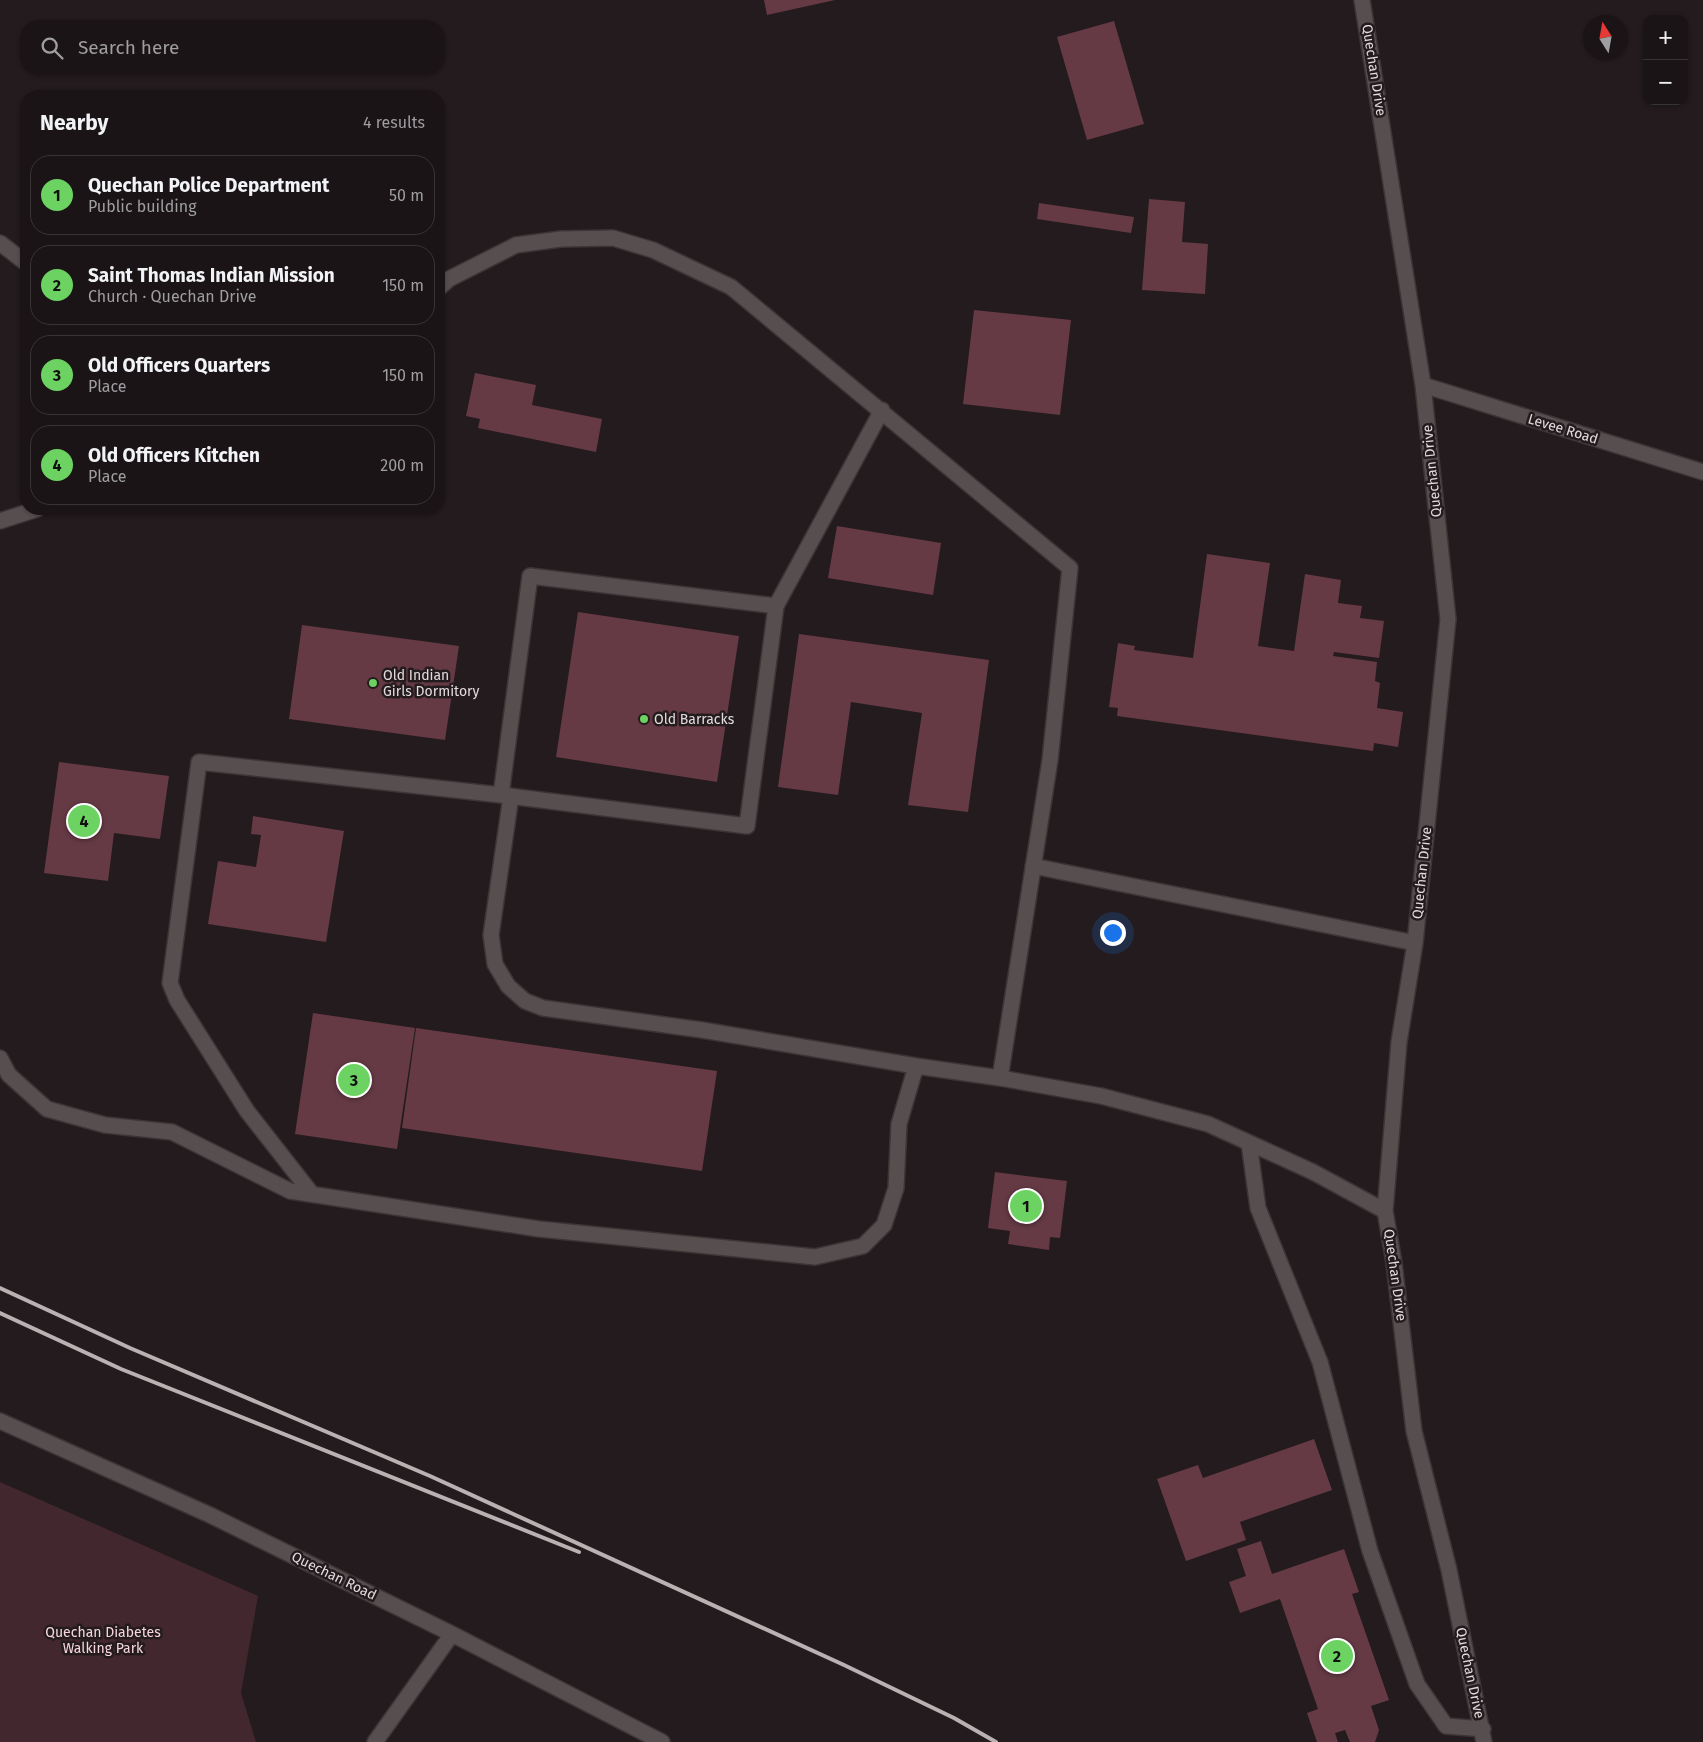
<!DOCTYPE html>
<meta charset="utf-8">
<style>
:root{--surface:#1a1416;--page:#272123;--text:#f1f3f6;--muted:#9f9ea1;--line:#383335;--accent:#6cd362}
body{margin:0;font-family:"Fira Sans",sans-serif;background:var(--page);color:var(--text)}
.controls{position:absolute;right:15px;top:15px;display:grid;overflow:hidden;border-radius:10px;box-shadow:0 1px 4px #0004}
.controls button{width:45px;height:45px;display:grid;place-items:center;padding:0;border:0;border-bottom:1px solid var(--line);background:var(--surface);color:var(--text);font:25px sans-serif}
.compass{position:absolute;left:1583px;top:15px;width:45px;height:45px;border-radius:50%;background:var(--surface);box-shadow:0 1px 4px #0004;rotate:349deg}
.you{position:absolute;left:1112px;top:932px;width:18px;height:18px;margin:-12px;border:4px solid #fff;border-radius:50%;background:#1a73e8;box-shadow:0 0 0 8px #1a73e833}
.badge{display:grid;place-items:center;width:32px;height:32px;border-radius:50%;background:var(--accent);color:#111;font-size:16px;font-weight:700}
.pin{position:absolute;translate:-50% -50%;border:2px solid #fff;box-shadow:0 1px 5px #0006}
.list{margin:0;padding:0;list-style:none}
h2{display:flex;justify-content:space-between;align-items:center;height:65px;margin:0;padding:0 20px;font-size:21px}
h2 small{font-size:16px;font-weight:400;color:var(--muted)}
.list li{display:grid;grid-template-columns:32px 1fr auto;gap:15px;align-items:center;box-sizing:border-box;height:80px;margin:0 10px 10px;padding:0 10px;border:1px solid var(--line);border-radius:20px}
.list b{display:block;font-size:19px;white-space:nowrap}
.list p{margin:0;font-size:16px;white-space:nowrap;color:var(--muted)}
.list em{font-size:16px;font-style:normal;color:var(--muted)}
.icon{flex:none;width:28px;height:28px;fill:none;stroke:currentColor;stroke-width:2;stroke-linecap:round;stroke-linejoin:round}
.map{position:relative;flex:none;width:1703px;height:1742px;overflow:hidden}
.search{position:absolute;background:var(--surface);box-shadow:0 1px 4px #0004;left:20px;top:20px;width:425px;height:55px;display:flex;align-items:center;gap:12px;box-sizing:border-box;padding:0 18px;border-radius:20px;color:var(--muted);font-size:19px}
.panel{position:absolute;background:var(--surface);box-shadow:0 1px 4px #0004;left:20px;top:90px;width:425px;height:425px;border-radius:20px}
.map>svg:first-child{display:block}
.green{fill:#42272e}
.building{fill:#653a45}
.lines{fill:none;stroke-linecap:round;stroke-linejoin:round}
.minor-casing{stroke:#3b3536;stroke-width:18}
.minor{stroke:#574e50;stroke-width:15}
.rail{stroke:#b8b2b3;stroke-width:4}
.poi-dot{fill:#6cd362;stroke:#231b1d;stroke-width:2}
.labels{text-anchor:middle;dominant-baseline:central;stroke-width:5;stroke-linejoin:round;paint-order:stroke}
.street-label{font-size:14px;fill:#e0dbdc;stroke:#231b1d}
.poi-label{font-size:14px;fill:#e0dbdc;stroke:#231b1d;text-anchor:start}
.park-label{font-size:14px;fill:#f7d7dd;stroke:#231b1d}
</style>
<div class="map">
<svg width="1703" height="1742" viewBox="0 0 1703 1742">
<rect width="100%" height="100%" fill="#231b1d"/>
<path class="green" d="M0,1482L258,1596L241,1693L256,1742H0Z"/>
<path class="building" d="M764,0H835L767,15Z
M1114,21L1144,124L1087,140L1057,37Z
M1149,199L1185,202L1182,242L1208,244L1205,294L1142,290Z
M1039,203L1134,217L1131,233L1037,219Z
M974,310L1071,320L1060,415L963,404Z
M475,373L536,385L532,405L602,419L596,452L478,428L480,419L466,416Z
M837,526L941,543L933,595L828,578Z
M1207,554L1270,563L1258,646L1294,651L1305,574L1341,580L1338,603L1362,606L1360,618L1384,621L1379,658L1334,652L1333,656L1377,662L1375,681L1380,683L1377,708L1403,712L1398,747L1374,743L1373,751L1117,716L1118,708L1109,707L1118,643L1135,646L1134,650L1193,658Z
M578,612L739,636L717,782L556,757Z
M302,625L459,646L445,740L289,719Z
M799,634L989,660L968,812L908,805L922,713L851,702L838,795L778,787Z
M59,762L169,776L160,839L114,833L108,881L44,873Z
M253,816L344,831L326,942L208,924L218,861L256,867L261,835L251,834Z
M313,1013L415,1028L397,1149L295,1134Z
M416,1028L717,1071L702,1171L402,1128Z
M995,1172L1067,1181L1060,1238L1050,1237L1049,1250L1008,1244L1010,1231L988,1228Z
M1314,1439L1332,1490L1240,1522L1246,1540L1186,1561L1157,1479L1198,1465L1203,1478Z
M1261,1541L1272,1574L1344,1549L1359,1592L1352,1594L1389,1700L1371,1706L1379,1730L1375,1742H1350L1345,1730L1335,1733L1338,1742H1317L1307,1713L1318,1709L1280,1599L1240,1613L1229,1582L1246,1576L1237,1549Z"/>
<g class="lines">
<g class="minor-casing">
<path id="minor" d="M1362,0L1423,385L1448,619L1415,943L1399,1042L1385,1211L1394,1263L1414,1431L1449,1570L1484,1742
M0,243L26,263
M439,288L449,279L516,245L561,239L613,238L653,250L731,287L1070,568L1050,760L1000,1078
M1423,385L1703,472
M0,521L37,509
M530,576L776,606L747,826L501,795Z
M776,606L882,410
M511,796L491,935L495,964L508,986L525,1001L543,1008L702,1030L916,1066
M1033,866L1415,943
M0,1058L9,1075L47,1109L105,1125L172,1132L290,1191L539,1229L815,1257L863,1246L884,1225L896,1188L899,1124L916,1066L1000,1078L1101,1096L1208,1124L1313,1172L1385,1211
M1249,1143L1258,1208L1320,1362L1370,1551L1417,1684L1446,1726L1483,1729
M312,1194L247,1111L177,1000L170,983L199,762L501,795
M0,1421L210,1515L452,1634L662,1742
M375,1742L452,1634"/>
</g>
<use href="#minor" class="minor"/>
<path class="rail" d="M0,1288L130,1348L430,1476L844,1665L954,1718L996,1742
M0,1313L121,1369L579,1552"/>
</g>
<g class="poi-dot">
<circle cx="373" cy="683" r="5"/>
<circle cx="644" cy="719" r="5"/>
</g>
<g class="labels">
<g class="street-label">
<text transform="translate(1374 70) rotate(81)">Quechan Drive</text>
<text transform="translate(1563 429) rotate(17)">Levee Road</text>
<text transform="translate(1432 471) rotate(-96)">Quechan Drive</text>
<text transform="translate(1422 873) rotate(-84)">Quechan Drive</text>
<text transform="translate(1395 1275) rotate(82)">Quechan Drive</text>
<text transform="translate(334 1576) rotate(26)">Quechan Road</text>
<text transform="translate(1470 1673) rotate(78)">Quechan Drive</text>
</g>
<g class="poi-label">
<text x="383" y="675">Old Indian<tspan x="383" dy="16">Girls Dormitory</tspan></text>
<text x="654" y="719">Old Barracks</text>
</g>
<g class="park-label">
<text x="103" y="1632">Quechan Diabetes<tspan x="103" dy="16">Walking Park</tspan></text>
</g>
</g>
</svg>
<div class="controls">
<button>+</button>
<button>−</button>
</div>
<svg class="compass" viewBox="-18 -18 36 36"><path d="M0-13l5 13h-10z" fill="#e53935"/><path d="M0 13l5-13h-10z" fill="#9f9ea1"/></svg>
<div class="you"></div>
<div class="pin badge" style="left:1026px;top:1206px">1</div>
<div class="pin badge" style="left:1337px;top:1656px">2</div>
<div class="pin badge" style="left:354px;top:1080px">3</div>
<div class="pin badge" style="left:84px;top:821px">4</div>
<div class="search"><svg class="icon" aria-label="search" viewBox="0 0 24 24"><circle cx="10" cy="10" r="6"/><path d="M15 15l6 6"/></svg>Search here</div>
<section class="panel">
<h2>Nearby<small>4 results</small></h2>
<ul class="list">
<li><span class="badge">1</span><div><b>Quechan Police Department</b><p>Public building</p></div><em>50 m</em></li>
<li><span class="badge">2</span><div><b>Saint Thomas Indian Mission</b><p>Church · Quechan Drive</p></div><em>150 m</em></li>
<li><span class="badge">3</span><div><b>Old Officers Quarters</b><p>Place</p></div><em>150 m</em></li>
<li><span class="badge">4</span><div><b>Old Officers Kitchen</b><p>Place</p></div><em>200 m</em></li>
</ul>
</section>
</div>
